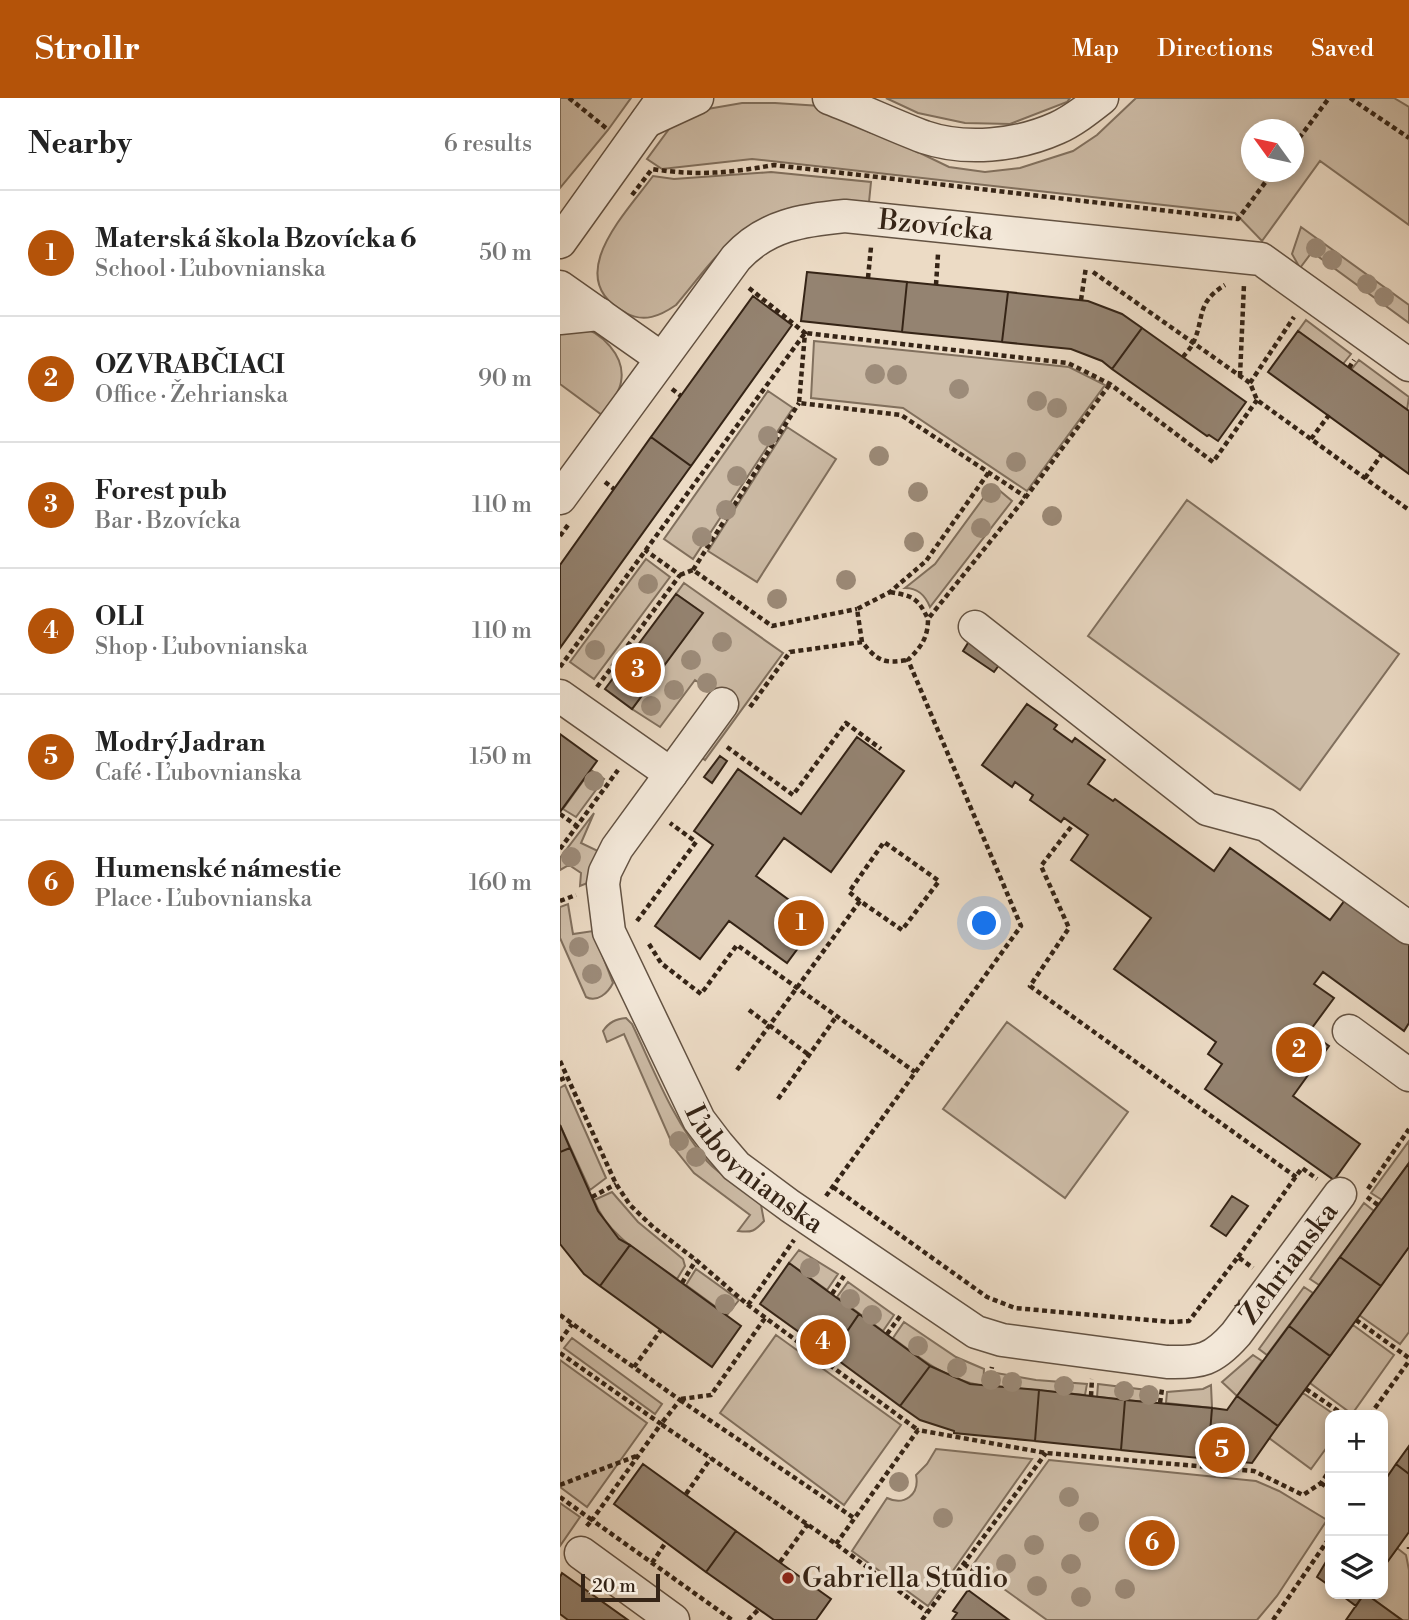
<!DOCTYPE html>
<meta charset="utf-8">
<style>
:root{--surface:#fff;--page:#f6f6f6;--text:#222;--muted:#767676;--line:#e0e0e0;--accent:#b45309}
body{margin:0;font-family:"Libre Bodoni",serif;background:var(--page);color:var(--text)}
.controls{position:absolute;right:21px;bottom:21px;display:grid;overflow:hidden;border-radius:14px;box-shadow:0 4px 10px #0003}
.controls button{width:63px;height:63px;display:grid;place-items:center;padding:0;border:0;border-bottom:2px solid var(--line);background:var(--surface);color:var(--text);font:35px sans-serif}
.compass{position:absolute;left:681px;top:21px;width:63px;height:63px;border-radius:50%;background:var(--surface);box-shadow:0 4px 10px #0003;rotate:303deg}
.scale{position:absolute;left:21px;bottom:18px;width:79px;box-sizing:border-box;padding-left:7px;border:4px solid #352416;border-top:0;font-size:19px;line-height:24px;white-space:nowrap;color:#352416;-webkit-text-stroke:5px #f3e8d9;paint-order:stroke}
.you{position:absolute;left:425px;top:826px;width:24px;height:24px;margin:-18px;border:5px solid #fff;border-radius:50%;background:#1a73e8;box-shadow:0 0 0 10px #1a73e833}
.badge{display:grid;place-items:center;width:46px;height:46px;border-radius:50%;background:var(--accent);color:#fff;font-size:23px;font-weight:700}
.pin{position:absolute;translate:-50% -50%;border:4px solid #fff;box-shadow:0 2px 7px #0006}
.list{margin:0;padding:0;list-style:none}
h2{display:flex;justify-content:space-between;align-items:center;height:91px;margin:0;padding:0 28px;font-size:30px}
h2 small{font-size:23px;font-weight:400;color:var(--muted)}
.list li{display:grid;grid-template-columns:46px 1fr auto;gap:21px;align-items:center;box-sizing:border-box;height:126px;padding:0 28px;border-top:2px solid var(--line)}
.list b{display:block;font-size:26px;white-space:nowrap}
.list p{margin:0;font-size:23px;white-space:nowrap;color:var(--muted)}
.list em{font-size:23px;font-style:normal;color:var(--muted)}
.icon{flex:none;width:38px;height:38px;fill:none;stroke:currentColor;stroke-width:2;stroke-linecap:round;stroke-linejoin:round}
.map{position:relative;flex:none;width:849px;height:1522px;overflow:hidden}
header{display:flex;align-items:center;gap:42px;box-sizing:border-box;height:98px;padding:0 35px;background:var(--accent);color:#fff}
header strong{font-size:33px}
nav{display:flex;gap:38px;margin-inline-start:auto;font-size:24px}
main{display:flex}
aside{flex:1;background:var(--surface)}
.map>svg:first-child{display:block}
.green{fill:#cdbca7;stroke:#81705e;stroke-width:2;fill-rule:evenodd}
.building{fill:#948371;stroke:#352416;stroke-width:2}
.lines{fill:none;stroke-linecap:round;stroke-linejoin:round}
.minor-casing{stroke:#635242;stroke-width:35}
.path{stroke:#352416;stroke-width:4.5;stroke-dasharray:5 3.5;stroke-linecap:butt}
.minor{stroke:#f3e8d9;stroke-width:32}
.tree{fill:#9c8b79}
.poi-dot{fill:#8f2418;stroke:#f3e8d9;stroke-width:2.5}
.labels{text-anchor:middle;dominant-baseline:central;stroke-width:7;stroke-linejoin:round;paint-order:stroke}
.street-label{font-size:28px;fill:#352416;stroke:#f3e8d9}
.poi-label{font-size:28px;fill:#352416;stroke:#f3e8d9;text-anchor:start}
</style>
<header>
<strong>Strollr</strong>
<nav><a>Map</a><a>Directions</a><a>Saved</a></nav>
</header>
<main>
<aside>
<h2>Nearby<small>6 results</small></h2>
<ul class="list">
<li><span class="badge">1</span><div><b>Materská škola Bzovícka 6</b><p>School · Ľubovnianska</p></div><em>50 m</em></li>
<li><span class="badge">2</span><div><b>OZ VRABČIACI</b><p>Office · Žehrianska</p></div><em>90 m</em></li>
<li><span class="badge">3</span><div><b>Forest pub</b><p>Bar · Bzovícka</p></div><em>110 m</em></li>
<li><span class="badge">4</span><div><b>OLI</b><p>Shop · Ľubovnianska</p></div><em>110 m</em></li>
<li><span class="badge">5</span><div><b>Modrý Jadran</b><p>Café · Ľubovnianska</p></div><em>150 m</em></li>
<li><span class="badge">6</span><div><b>Humenské námestie</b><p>Place · Ľubovnianska</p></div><em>160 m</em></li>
</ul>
</aside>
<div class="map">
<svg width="849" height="1522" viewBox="0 0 849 1522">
<rect width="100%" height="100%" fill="#ecdbc5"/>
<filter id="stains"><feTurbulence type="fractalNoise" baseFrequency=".00286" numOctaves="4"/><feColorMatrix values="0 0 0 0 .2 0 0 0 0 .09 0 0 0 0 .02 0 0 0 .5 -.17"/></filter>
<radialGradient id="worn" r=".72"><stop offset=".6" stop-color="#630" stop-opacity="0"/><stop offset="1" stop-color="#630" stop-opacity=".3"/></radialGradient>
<path class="green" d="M0,0H71L48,32L0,90Z
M326,0H510L507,4L450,26L405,25L358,15Z
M576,0H834L849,9V127L760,63L702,143L675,115L192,61L102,71L87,61L112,27L136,13L182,5H215L261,8L309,34L333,42L389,69L425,74L460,70L513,53L537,37ZM692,32H734V74H692Z
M211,74L311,84L309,104C287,107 265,105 244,108C182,116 153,163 116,207C100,218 84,225 66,215C0,181 65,116 93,78L114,81Z
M741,129L849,207V225L752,154L740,170L732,156Z
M746,222L791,256L783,266L738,233Z
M0,228C5,228 12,227 17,228C41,233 66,258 61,284C59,296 49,307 42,317L0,286Z
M254,243L509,269L545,287L467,393L343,310L251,300Z
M799,262L849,299L847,312L791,272Z
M208,293L233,310L133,461L104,441Z
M227,329L276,361L197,484L148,453Z
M433,387L452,403L370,509C365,497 358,490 345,490L375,466Z
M627,402L839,556L740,692L528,538Z
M86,461L110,479L34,581L10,564Z
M124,485L223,555L145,662L134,654L169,605L135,582L100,629L72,611L142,515L116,496Z
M31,672L44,681L16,719L3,711Z
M34,715L21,745L40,754L30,784L20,788L21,775L9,767L0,772V760Z
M8,806L13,836L33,833L53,885C48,895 37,905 26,899L0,840V809Z
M66,920L72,926C94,972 113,1023 147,1063C163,1081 188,1091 201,1107L204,1123C195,1133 192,1135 178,1133L190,1117L134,1075L114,1050L64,936L47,944L43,933C49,924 56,921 66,920Z
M447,924L568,1014L505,1100L383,1011Z
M5,987L46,1080L30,1092L0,1027V990Z
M849,1043V1065L822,1102L811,1095Z
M52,1094L78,1124L123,1161L125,1168L117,1181C87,1159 48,1139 34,1102Z
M804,1105L814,1113L759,1187L750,1181Z
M849,1149V1234L840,1246L799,1217Z
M239,1152L278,1176L267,1192L229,1165Z
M136,1171L179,1202L167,1217L126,1187Z
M288,1184L334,1217L323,1233L277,1199Z
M744,1189L753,1195L707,1257L699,1251Z
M344,1224L396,1259L424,1271L423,1288C387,1282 361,1261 333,1240Z
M793,1227L834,1257L792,1316L750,1285Z
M216,1237L341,1327L284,1407L160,1315Z
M12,1240L102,1306L95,1316L4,1250Z
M693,1257L702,1263L677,1298L662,1284Z
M0,1262L87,1325L27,1409L0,1389Z
M436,1275L476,1282L527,1286L525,1297L434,1288Z
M538,1286L595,1293L594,1305L537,1299Z
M651,1287L652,1310L606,1305L607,1294L643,1291Z
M743,1295L775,1317H770V1345L751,1371L709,1340Z
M376,1351L472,1361L368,1508L292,1453L327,1400C344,1408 360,1397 356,1377L367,1366Z
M489,1362L696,1383L719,1393L767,1422L717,1498L697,1522H487L412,1468Z
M0,1405L20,1419L0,1448Z
M837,1450L846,1457L849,1472V1522H842L806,1496H823V1470Z"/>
<path class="building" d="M247,174L347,184L342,234L241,223Z
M347,184L448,194L442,244L342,234Z
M448,194L528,203L562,216L582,230L552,271L542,263L511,251L442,244Z
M193,198L232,227L131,368L91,339Z
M582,230L686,304L658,343L649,337L647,338L552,271Z
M738,233L849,313V376L708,274Z
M91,339L131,368L0,550V467Z
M116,496L143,515L72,611L45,591Z
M413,537L445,559L434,574L403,553Z
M467,606L497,627L494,631L512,644L515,640L545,662L528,686L553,703L555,701L654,773L670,750L770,822L788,798L849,843V925L844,933L763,874L754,886L774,900L749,934L769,948L733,998L800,1046L774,1082L645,991L662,966L648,956L656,944L554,871L591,820L511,762L528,737L504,720L501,724L470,702L473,697L455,684L452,689L422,667Z
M0,636L37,663L0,714Z
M297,639L344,673L271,774L224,740L196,778L258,823L227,865L169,823L140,861L95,828L153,747L134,733L178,671L241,716Z
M160,658L167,663L152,685L144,679Z
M0,1027L10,1050L0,1054Z
M10,1050L38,1113L59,1141L70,1147L40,1188L24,1176L0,1146V1054Z
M849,1065V1149L821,1188L780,1159Z
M672,1098L688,1108L666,1138L651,1128Z
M70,1147L181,1228L152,1269L40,1188Z
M780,1159L821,1188L770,1258L729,1228Z
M229,1165L299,1216L271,1257L200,1206Z
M299,1216L370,1268L340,1308L271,1257Z
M729,1228L770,1258L718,1328L677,1298Z
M370,1268L410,1286L479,1292L475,1343L394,1335V1333L360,1322L340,1308Z
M479,1292L565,1302L561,1352L475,1343Z
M677,1298L718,1328L692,1365L648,1361L652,1310L667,1312Z
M565,1302L652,1310L648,1361L561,1352Z
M849,1348V1376L836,1366Z
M83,1366L176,1433L146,1474L54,1406Z
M836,1366L849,1376V1434L823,1470V1385Z
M176,1433L271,1501L256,1522H214L146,1474Z
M770,1457V1488L757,1479Z
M2,1475L68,1522H8L0,1516V1479Z
M408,1492L449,1522H392L397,1515L393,1513Z
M780,1496H804L796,1508Z
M804,1496H806L842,1522H786Z"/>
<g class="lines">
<g class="minor-casing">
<g id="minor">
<path d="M269,0C301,12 332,27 364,39C405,53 457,48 497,30C513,23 528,11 542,0"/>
<path d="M87,23L137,0"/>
<path d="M0,144L103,0"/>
<path d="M0,189L101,260"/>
<path d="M0,220L39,216"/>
<path id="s1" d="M0,400L176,160C206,127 243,122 285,118L701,161L849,267"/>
<path d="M415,529L647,711L706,727L849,830"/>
<path d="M0,598L111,676"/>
<path id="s2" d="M162,606L57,750L45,774L43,786L49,834L139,1022L158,1047L176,1068L230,1108L416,1234L442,1242L607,1264C641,1265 653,1262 676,1236L780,1096"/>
<path d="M789,933L849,977"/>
<path d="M21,1455L113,1522"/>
</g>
</g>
<path class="path" d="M9,0L46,30
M790,0L849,40
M734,47L769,0
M72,97L92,71C138,78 169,75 214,67L678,121L713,74
M533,174L690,285L697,302L849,412
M308,180L311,149
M376,187L378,156
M189,190L245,235L239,305L341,317L466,399
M521,202L526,169
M623,259C626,255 631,250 633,245C645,221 635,205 665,187
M789,270L794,262
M680,278L684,186
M690,285L734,219
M112,291L121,298
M751,341L769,317
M805,380L822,356
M45,384L54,391
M0,438L8,427
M133,472L239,305
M120,477L133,472L212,528L297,511
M330,494C353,498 358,500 368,521
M302,544L297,511L330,494L366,463L429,374
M0,569L245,235L508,265L550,286L653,364L697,302
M37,589L120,477L85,452
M190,609L230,554L302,544C318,563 323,566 348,562
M167,649L233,697L286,625L321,651
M0,716L17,728
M511,729L481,768L509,830L470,888L736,1079
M0,751L58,672
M0,803L16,797
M77,823L136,744L110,725
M89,846L101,865L141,896L177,847L355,974
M189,912L249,957
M0,963L56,1086L70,1107L93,1129L136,1162L188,1207L358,1332
M177,972L300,803L342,832L379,783L324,744L289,794L300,803
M0,982L7,979
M218,1001L276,919
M273,1089L427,1199L455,1210L611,1224L629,1223L678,1159L693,1170
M808,1091L849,1031
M266,1098L461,828L348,562C361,549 368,540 368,521L466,399L550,286
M32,1099L56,1086
M807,1099L818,1107
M678,1159L742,1070L757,1081
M122,1185L136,1162
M272,1196L284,1178
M188,1207L234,1142
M0,1217L120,1302L101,1326L276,1446L367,1514
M796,1222L849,1260
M327,1236L341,1217
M0,1243L12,1226
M0,1255L101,1326L32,1422L172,1522
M74,1269L101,1232
M428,1287L432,1269
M746,1291L784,1317
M531,1298L532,1281
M121,1301L151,1297L205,1220
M120,1302L294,1420
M600,1305L602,1291
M810,1317L849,1263
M761,1385L770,1392
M0,1387L79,1357
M126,1396L151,1360
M0,1399L32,1422L26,1429
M276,1446L358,1332L486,1355L694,1373L743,1397L761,1385L770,1372
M849,1449V1451
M220,1464L248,1426
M92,1465L106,1444
M404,1466L419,1476L416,1481
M188,1522L199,1511
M362,1522L486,1355
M713,1522L770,1439"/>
<use href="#minor" class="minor"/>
</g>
<g class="tree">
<circle cx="756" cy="150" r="10"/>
<circle cx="772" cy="162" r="10"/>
<circle cx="807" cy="186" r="10"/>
<circle cx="824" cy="199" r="10"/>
<circle cx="315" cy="276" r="10"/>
<circle cx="337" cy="277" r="10"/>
<circle cx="399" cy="291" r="10"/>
<circle cx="477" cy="303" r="10"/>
<circle cx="497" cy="310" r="10"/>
<circle cx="208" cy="338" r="10"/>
<circle cx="319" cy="358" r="10"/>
<circle cx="456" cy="364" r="10"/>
<circle cx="177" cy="378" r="10"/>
<circle cx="358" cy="394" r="10"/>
<circle cx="431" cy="395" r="10"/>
<circle cx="166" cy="412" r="10"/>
<circle cx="492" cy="418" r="10"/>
<circle cx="421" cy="430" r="10"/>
<circle cx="142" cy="439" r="10"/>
<circle cx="354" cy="444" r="10"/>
<circle cx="286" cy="482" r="10"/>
<circle cx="88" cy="486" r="10"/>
<circle cx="217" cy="501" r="10"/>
<circle cx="162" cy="544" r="10"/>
<circle cx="35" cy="552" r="10"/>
<circle cx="131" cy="562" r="10"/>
<circle cx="147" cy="585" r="10"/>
<circle cx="114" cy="592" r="10"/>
<circle cx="91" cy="608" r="10"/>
<circle cx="34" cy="683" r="10"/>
<circle cx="11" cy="759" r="10"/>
<circle cx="19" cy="849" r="10"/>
<circle cx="32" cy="876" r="10"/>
<circle cx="119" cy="1043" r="10"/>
<circle cx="136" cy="1059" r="10"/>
<circle cx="250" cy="1170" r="10"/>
<circle cx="290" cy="1201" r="10"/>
<circle cx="165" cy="1206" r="10"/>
<circle cx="312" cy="1217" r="10"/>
<circle cx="358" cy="1248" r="10"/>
<circle cx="397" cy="1270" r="10"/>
<circle cx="431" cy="1282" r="10"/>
<circle cx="452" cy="1284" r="10"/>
<circle cx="504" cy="1288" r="10"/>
<circle cx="564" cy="1293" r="10"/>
<circle cx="589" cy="1297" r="10"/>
<circle cx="339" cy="1384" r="10"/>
<circle cx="509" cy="1399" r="10"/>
<circle cx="383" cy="1420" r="10"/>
<circle cx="529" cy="1424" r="10"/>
<circle cx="474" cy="1447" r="10"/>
<circle cx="446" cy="1466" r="10"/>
<circle cx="511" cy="1466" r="10"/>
<circle cx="477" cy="1488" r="10"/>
<circle cx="565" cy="1491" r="10"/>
<circle cx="521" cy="1499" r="10"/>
</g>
<circle class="poi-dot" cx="228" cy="1480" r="7"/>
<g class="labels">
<g class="street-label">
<text stroke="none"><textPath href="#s1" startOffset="509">Bzovícka</textPath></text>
<text stroke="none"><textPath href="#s2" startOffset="548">Ľubovnianska</textPath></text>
<text stroke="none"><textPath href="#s2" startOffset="1185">Žehrianska</textPath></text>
</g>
<g class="poi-label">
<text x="242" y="1480">Gabriella Studio</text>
</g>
</g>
<rect width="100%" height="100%" filter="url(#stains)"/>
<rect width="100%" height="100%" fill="url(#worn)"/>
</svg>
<div class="controls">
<button>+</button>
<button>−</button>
<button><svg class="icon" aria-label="layers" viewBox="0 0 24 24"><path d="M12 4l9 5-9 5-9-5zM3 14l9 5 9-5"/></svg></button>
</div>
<svg class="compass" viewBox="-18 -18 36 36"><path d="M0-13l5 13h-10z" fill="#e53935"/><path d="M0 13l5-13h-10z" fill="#767676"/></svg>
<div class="scale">20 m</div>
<div class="you"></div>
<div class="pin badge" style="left:241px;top:825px">1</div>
<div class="pin badge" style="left:739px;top:952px">2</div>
<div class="pin badge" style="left:78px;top:572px">3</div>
<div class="pin badge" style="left:263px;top:1244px">4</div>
<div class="pin badge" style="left:662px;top:1352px">5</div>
<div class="pin badge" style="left:592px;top:1445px">6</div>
</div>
</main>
